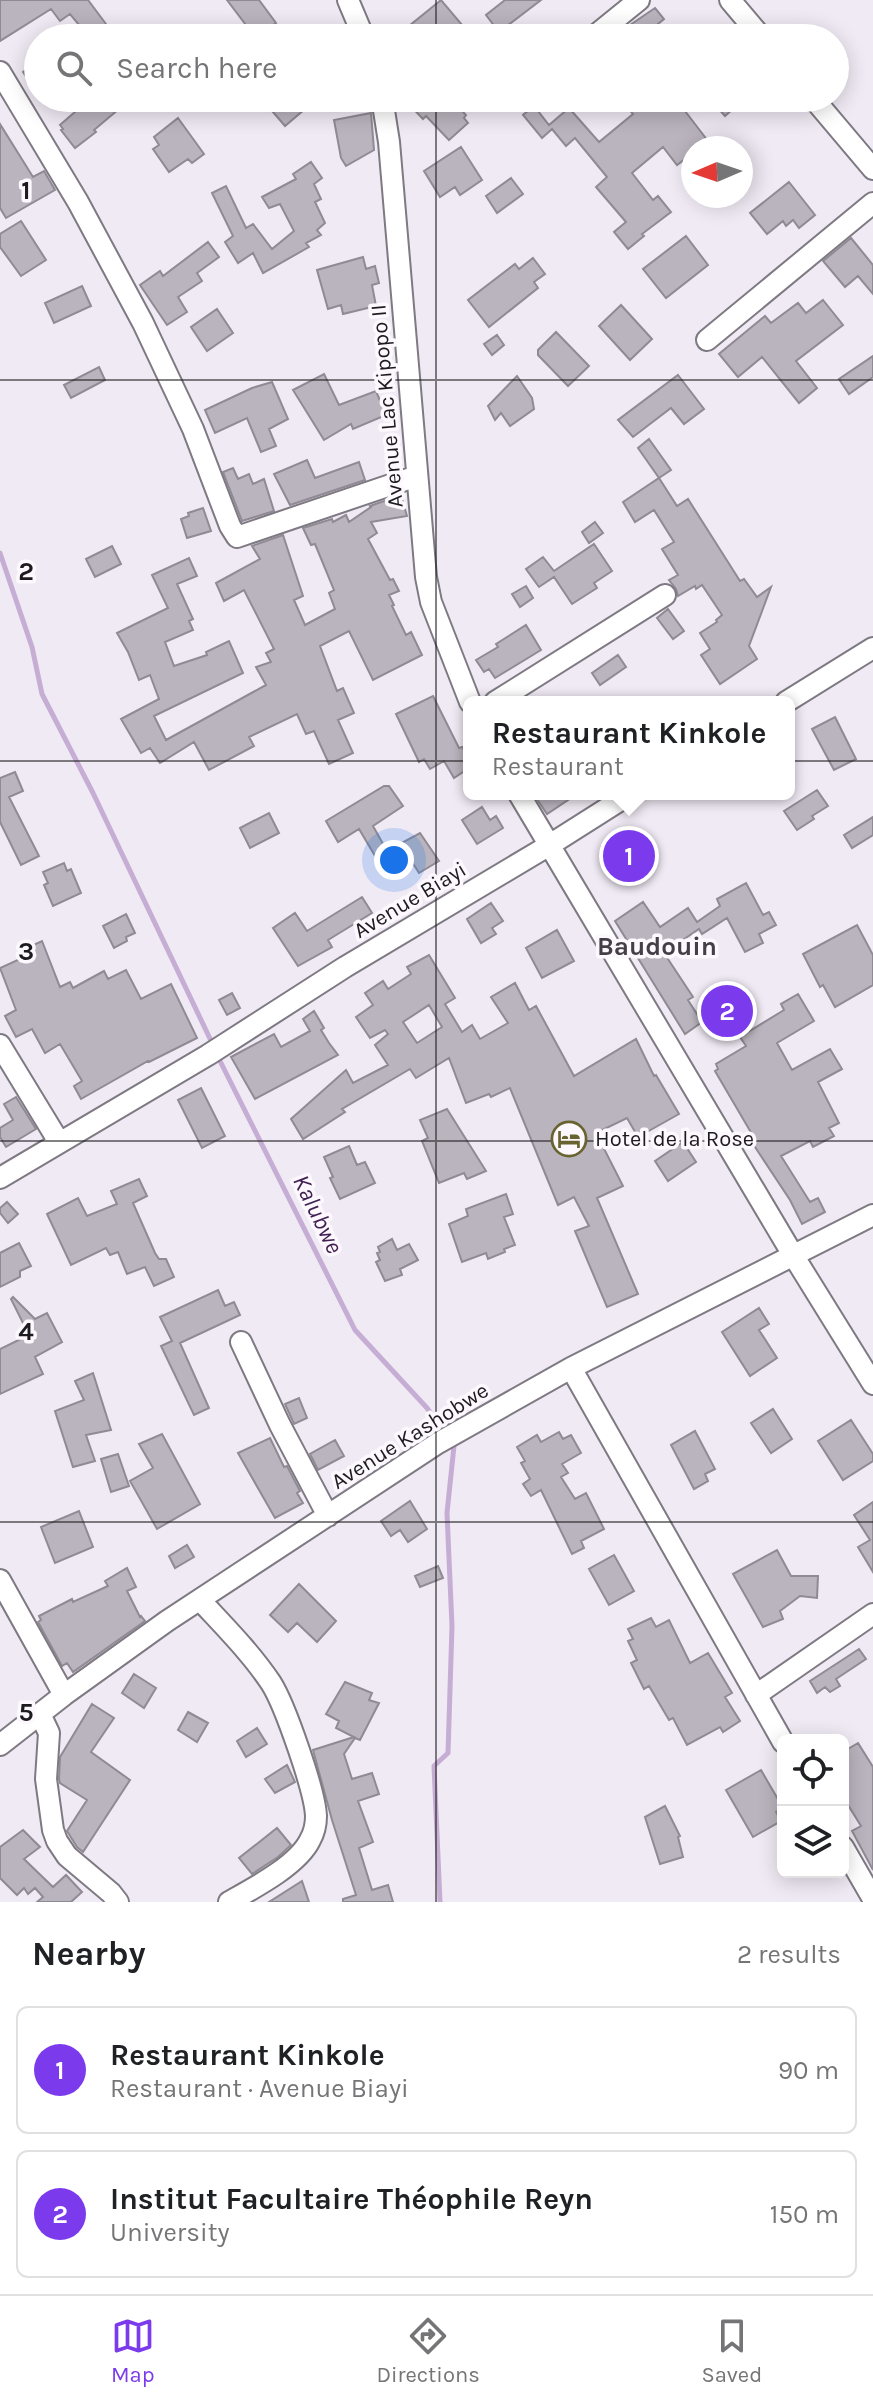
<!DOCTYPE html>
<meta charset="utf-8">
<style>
:root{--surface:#fff;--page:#f2f2f2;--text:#202124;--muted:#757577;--line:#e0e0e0;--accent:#7c3aed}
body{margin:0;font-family:Karla,sans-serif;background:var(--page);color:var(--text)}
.controls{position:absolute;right:24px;bottom:24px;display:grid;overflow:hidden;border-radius:12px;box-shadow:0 4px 20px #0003}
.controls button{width:72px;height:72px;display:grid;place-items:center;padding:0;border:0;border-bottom:2px solid var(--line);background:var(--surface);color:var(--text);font:40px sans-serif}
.compass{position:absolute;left:681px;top:136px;width:72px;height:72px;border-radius:50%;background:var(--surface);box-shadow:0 4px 20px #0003;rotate:268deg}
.you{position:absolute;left:394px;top:860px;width:28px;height:28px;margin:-20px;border:6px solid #fff;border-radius:50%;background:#1a73e8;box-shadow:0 0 0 12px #1a73e833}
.badge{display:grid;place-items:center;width:52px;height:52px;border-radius:50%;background:var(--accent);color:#fff;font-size:26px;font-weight:700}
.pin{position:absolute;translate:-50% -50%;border:4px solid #fff;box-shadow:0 2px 8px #0006}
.popup{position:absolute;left:463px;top:696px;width:332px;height:104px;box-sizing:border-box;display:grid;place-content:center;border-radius:12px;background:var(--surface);filter:drop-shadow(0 2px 6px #0005);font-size:26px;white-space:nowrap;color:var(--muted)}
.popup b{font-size:30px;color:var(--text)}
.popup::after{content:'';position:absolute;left:50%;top:100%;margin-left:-16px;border:16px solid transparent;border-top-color:var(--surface)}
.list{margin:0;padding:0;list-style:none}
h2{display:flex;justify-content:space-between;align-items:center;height:104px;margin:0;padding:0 32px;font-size:34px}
h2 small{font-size:26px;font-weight:400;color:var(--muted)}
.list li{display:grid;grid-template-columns:52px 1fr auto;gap:24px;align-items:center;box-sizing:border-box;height:128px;margin:0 16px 16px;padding:0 16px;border:2px solid var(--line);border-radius:12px}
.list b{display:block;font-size:30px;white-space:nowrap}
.list p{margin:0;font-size:26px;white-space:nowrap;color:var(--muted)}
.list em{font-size:26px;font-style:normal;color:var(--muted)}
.icon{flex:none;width:44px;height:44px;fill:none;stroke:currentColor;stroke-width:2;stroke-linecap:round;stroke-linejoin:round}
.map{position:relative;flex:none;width:873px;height:1902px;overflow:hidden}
.search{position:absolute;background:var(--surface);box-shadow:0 4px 20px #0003;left:24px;right:24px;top:24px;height:88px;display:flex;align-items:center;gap:20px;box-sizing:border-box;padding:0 28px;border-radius:44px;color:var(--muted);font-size:30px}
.sheet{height:392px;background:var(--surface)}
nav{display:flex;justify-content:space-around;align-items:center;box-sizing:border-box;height:112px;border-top:2px solid var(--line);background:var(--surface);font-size:22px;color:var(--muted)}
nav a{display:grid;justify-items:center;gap:4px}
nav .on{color:var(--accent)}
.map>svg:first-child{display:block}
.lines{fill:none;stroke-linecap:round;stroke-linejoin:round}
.stream{stroke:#c6add4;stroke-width:5}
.building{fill:#bab4be;stroke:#8f8a93;stroke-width:2;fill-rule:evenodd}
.minor-casing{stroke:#7e7982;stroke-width:24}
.minor{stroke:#fff;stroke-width:20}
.grid{fill:none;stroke:#1d1b1e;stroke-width:2;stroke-opacity:0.55}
.labels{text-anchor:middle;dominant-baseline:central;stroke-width:7;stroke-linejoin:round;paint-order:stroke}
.street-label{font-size:22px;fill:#1d1b1e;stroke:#fcf8fe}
.poi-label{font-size:22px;fill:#1d1b1e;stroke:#fcf8fe;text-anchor:start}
.water-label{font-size:24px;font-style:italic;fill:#412152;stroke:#fcf8fe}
.quarter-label{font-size:26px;font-weight:bold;fill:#443f47;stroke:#fcf8fe}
.grid-label{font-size:26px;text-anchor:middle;font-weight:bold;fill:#1d1b1e;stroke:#fcf8fe;stroke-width:7;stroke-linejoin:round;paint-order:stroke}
</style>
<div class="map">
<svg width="873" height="1902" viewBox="0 0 873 1902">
<rect width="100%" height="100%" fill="#f0eaf4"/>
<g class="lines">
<path class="stream" d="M0,553L32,647L42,694L93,793L213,1045
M217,1055L355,1330L427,1408L445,1434
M440,1902L434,1766L448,1753L452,1626L447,1513L454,1446L451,1442"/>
</g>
<path class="building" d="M0,0H88L109,28L98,38H90L70,14L60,21L51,9L0,41Z
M227,0H259L276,23L255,37Z
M441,0L463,26L447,38H418L409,26Z
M505,0H541L499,32L486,15Z
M655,8L664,19L658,24L668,38H636L630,25Z
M38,61V94L23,72Z
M91,98H132L94,130L96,132L75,148L61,130L63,129L60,125Z
M261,98H318L285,126Z
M403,98H450L466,115L464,118L468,123L449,140L426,116L423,119Z
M641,98H675L708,141L699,148H693V153L677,165L663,147L632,173L653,200L658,196L671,212L642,234L644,236L628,249L614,232L626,222L596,187L607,177L575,138L566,146L552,129L542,138L523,115L534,106L549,125L569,108L599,142L633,114L628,108Z
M709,98H745L725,116Z
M371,113L374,150L346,166L341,158L334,120Z
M178,118L204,154L192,163L188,159L169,172L153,149L159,145L154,137Z
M0,124L33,177L44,171L55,190L6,218L0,208Z
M461,147L482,180L460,195L455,187L440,197L424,171Z
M311,162L322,178L314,184L321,199L315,202L325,223L317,230L321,235L306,243L309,247L263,273L253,253L238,263L225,242L233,236L212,193L226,186L246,228L253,224L272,249L294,231L280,204L269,208L262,197L296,179L293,174Z
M511,178L523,194L497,213L486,196Z
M789,182L815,215L799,228L793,220L786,226L783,221L767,234L750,213Z
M21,221L46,260L21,276L0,247V234Z
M686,236L708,265L666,298L643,269Z
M851,238L873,265V294L858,276L845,287L823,261Z
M208,242L219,257L197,273L202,281L178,297L187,312L167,325L140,285L160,271L163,276Z
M363,257L366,269L375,266L379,283L372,285L376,306L343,314L341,305L328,309L317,270Z
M533,258L545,274L534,282L538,288L489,327L468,300L515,264L519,269Z
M82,286L91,306L54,323L45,303Z
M823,300L843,325L796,361L817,388L799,403L762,357L738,377L719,354L765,316L771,323L798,303L806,313Z
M621,305L652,339L630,360L599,326Z
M217,309L233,333L207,351L191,327Z
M556,332L589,366L568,386L538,355V350Z
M497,335L504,345L492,355L484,344Z
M873,356V377L849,394L839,379Z
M99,367L105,380L71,398L64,385Z
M324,374L339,405L376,391L386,415L353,429L351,424L324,440L293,390Z
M678,375L704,409L684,424L671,408L633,437L618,420Z
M517,376L532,398L534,409L510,426L501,413L495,420L488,406Z
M272,382L288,419L269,429L276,446L261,452L247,418L215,433L205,410L252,388Z
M649,439L671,470L659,478L638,448Z
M307,460L315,478L359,462L365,480L290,505L274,474Z
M233,468L238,479L249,474L253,484L264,479L274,511L242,521L223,472Z
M659,478L677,506L688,499L740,581L744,579L757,597L771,587L749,646L757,659L720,684L701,655L710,649L700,633L717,622L716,620L722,615L702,585L696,589L695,586L678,596L676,589L669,580L678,575L662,549L674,542L654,510L635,522L623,502Z
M401,495L407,516L371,522L377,533L368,539L390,580L393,579L399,591L389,595L394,605L392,606L406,635L411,632L422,655L373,680L349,631L320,646L337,691L343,688L354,713L338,720L353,753L329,764L314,731L306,734L297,714L249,737L254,746L209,770L194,742L160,763L150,748L141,753L121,719L159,699L150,675L139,680L128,652L117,633L168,608L152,575L189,558L197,576L177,584L193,619L189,621L193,630L165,642L174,666L207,655L206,652L229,641L243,673L154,716L166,740L266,685L256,667L271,662L266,653L274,649L244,590L224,601L216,583L260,559L252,546L283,535L303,596L294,600L305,625L335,609L329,593L334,590L315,544L311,545L303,528L332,519L333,522L346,515L349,522L371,507L370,506Z
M203,508L211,531L187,538L181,519L189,516L188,513Z
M595,522L603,533L589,543L582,532Z
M594,544L612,571L594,583L597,588L572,604L554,577L539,587L526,569L543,557L554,571Z
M112,546L121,564L95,577L86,559Z
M526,586L533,598L520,607L512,594Z
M668,609L684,631L673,639L657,618Z
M526,625L541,650L495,678L489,669L484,672L476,660L498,647L496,644Z
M618,655L626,667L600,685L592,673Z
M433,696L459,748L462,747L469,757V768L454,778L444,761L430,769L424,759L419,762L396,714Z
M835,717L856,759L834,770L812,729Z
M15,772L23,791L9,797L39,856L21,865L0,822V778Z
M384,786H389L403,806L373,826L387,851L420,833L439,861L419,873L412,862L395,873L390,867L384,871L359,829L338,842L326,821Z
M817,790L828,806L812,816L814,819L797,830L784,811Z
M544,794H577L547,814L537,799Z
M482,807L490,820L496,816L503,828L477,844L462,820Z
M269,813L279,833L250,848L240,828Z
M873,817V835L852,848L844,835Z
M638,830L654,858L621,878L605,850Z
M64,863L67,871L71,869L81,893L53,906L44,885L48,883L43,872Z
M746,883L763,915L769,912L776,925L759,934L763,943L745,952L727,918L702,934L699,929L664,953L693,997L688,1000L702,1022L685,1034L615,921L643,902L660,927L688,908L697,922L720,906L717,899Z
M362,897L372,913L328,940L332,947L298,966L273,928L295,913L307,931Z
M491,903L503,921L492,928L496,934L481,943L467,919Z
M126,914L135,933L126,937L127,941L114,948L103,926Z
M857,925L873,955V985L835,1007L823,985L820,987L803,954Z
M557,930L574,961L542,978L526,948Z
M42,941L60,987L70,982L73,988L104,971L108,979L126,970L141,999L171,984L197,1038L149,1062L148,1061L81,1099L74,1086L82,1081L60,1044L45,1053L32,1029L16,1037L5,1016L16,1010L0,968L31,954L27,948Z
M429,955L455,998L445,1004L462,1032L472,1025L480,1039L508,1023L491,997L515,983L529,1010L536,1006L574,1076L636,1039L654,1076L656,1075L679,1114L638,1137L627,1118L596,1133L623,1186L597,1198L638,1294L607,1307L575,1231L589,1226L574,1197L558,1205L510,1088L491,1097L489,1094L466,1103L449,1058L416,1078L410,1069L342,1109L345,1112L303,1139L291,1119L346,1070L353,1083L388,1065L375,1045L388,1034L385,1030L370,1038L356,1017L373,1005L365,993L383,981L388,989L411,974L407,967ZM429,1005L442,1027L417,1043L403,1022Z
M232,993L240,1008L227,1015L219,1000Z
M798,994L814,1021L777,1043L792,1070L830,1049L842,1069L818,1082L839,1123L829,1128L834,1136L813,1147L810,1141L781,1156L810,1202L818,1198L825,1212L802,1224L790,1200L753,1144L756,1141L715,1071L718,1069L716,1064L746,1046L740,1037L784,1010L781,1004Z
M314,1011L324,1028L321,1030L329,1043L338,1055L255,1099L231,1057L274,1034L281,1047L310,1031L303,1019Z
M201,1088L225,1136L202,1148L178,1100Z
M16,1097L36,1129L6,1147L0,1137V1128L13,1120L4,1104Z
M447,1109L486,1171L467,1179L464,1173L439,1183L422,1141L428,1138L420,1120Z
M683,1142L696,1162L668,1181L655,1161Z
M349,1146L357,1165L365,1162L375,1183L340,1199L330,1178L333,1177L324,1157Z
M139,1179L147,1196L133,1203L155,1253L159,1259H166L174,1277L154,1286L145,1267L127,1274L118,1252L110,1255L106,1248L71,1265L47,1214L78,1198L87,1216L117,1204L111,1191Z
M506,1194L513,1214L504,1217L515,1245L504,1249L505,1252L488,1259L486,1253L462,1262L449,1224L468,1216L466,1209Z
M7,1202L18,1214L8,1223L0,1213V1208Z
M392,1239L397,1250L409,1244L418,1260L400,1269L402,1275L385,1281L376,1262L380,1260L377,1253L380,1252L378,1247Z
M19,1243L31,1266L20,1271V1277L0,1287V1253Z
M218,1290L225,1306L234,1302L240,1315L180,1343L209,1408L194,1415L161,1346L172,1341L160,1317Z
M13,1297L35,1319L47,1313L62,1342L35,1357L43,1374L0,1394V1349L29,1335L11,1299Z
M759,1308L769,1324L759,1330L777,1358L750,1376L722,1332Z
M93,1373L111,1430L86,1435L95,1461L73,1467L55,1411L84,1400L75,1381Z
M299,1398L307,1418L294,1424L285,1404Z
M773,1409L792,1439L771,1453L751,1423Z
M851,1420L873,1454V1461L843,1480L818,1441Z
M695,1431L715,1469L705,1474L708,1481L694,1489L671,1445Z
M559,1432L563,1439L571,1435L581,1453L562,1464L568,1473L561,1477L575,1499L586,1493L604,1529L581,1541L584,1548L572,1554L541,1490L531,1496L523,1484L530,1479L521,1463L525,1461L517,1447L537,1435L541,1442Z
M162,1434L200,1504L157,1529L130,1481L153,1468L139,1444Z
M270,1438L284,1467L287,1466L300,1491L297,1493L303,1503L275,1518L238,1453Z
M335,1440L344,1456L318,1470L310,1454Z
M118,1454L129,1486L111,1492L101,1459Z
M410,1501L427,1529L408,1542L400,1530L391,1536L381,1521Z
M873,1502V1572L858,1547L870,1540L854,1515Z
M79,1511L93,1547L55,1563L41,1527Z
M187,1545L194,1557L175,1568L169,1556Z
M777,1550L791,1576H818L817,1598L800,1596L780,1611L783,1619L763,1627L733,1574Z
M614,1555L634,1591L609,1605L589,1569Z
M438,1566L443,1578L420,1587L415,1576Z
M127,1568L136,1587L127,1591L140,1617L141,1616L145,1621L73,1672L67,1663L62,1666L38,1622L41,1620L39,1616L72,1599L73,1602L108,1586L105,1581Z
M299,1584L336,1621L317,1642L297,1623L288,1632L270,1615Z
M651,1618L656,1627L669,1620L690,1663L708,1653L732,1693L725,1697L740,1721L723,1732L720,1727L687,1745L673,1718L669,1720L649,1686L644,1689L631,1663L637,1660L628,1641L633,1639L628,1629Z
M859,1649L866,1659L836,1679L840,1686L830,1692L825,1687L817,1693L810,1681Z
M134,1674L156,1688L144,1708L122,1693Z
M345,1682L372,1693L369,1700L379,1703L360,1740L355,1738L344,1754L352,1779L372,1773L379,1794L358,1801L373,1842L359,1848L372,1890L388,1885L393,1902H343V1899L356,1895L332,1820L313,1750L354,1737L336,1728L339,1721L326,1714Z
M92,1704L114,1718L91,1752L130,1780L83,1852L77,1847L67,1831L87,1800L60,1783L59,1779L60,1757Z
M188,1712L208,1723L197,1742L178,1730Z
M257,1728L267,1744L246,1757L237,1741Z
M858,1743L873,1767V1870L852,1831L861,1826L843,1797V1752Z
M287,1765L295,1782L275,1793L265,1779Z
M761,1770L783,1808L776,1812L781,1821L753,1837L726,1790Z
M665,1806L680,1836L678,1837L683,1857L660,1864L645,1817Z
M277,1828L291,1845L278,1857L252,1874L239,1858Z
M23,1830L40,1847L24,1859L53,1887L66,1875L82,1892L71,1902H37L43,1897L35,1888L28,1894L24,1888L17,1895L0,1878V1847Z
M302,1881L309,1902H269Z"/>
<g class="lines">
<g class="minor-casing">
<path id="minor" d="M348,0L364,38
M730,0L762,38
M592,38L639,0
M0,72L78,202L143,323L193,429L230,526L237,537L417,476
M382,98L389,142L426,577L431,602L470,702
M813,98L873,169
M707,340L873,203
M495,702L665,595
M786,702L873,648
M519,794L793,1255L873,1384
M0,1045L59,1142
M0,1178L208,1055L345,967L548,846L630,794
M241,1342L280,1425L328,1516
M571,1368L783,1742
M0,1580L64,1695
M200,1600C225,1627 251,1653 271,1683C285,1705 315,1791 316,1816C316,1824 314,1833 310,1840C298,1865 254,1888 229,1902
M756,1695L873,1614
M40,1714L49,1733L46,1779L53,1830L57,1841L67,1856L111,1893L118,1902
M0,1745L64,1695L167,1621L438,1443L571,1368L873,1215
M843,1847L873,1899"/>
</g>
<use href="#minor" class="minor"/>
</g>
<path class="grid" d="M436,0V38M436,98V1902M0,380H873M0,761H873M0,1141H873M0,1522H873"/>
<defs>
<g id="hotel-ring" transform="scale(1.8)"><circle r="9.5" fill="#fcf8fe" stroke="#68632f" stroke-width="1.5"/><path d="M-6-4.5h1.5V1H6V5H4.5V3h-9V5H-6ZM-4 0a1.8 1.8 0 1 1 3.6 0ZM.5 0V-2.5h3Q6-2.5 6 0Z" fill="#68632f"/></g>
</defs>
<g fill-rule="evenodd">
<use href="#hotel-ring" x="569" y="1139"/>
</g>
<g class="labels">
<g class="street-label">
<text transform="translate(387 406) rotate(-95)">Avenue Lac Kipopo II</text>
<text transform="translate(410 900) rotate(-31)">Avenue Biayi</text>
<text transform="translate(410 1436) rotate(-32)">Avenue Kashobwe</text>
</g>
<g class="poi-label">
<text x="595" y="1139">Hotel de la Rose</text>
</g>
<g class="water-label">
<text transform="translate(318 1214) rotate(64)">Kalubwe</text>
</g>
<g class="quarter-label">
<text x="657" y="946">Baudouin</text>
</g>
</g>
<g class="grid-label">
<text x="26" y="199">1</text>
<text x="26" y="580">2</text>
<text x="26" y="960">3</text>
<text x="26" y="1340">4</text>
<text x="26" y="1721">5</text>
</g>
</svg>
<div class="controls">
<button><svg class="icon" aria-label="locate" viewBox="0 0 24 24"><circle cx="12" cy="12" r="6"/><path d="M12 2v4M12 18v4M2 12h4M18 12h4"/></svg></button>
<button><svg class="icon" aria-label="layers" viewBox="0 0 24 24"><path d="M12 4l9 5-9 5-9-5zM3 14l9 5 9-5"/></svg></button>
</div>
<svg class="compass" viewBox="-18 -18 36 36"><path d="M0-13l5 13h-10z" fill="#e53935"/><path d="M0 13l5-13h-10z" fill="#757577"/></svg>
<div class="you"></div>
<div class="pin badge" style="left:629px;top:856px">1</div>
<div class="popup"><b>Restaurant Kinkole</b>Restaurant</div>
<div class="pin badge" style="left:727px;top:1011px">2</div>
<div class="search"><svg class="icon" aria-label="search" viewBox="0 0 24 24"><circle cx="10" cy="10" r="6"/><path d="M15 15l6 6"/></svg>Search here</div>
</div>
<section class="sheet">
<h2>Nearby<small>2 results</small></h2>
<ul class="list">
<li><span class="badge">1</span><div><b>Restaurant Kinkole</b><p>Restaurant · Avenue Biayi</p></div><em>90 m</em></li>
<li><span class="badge">2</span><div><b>Institut Facultaire Théophile Reyn</b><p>University</p></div><em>150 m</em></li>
</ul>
</section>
<nav>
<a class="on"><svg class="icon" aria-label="map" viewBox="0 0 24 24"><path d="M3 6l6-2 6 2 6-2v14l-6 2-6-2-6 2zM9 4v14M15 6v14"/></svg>Map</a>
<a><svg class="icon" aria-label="directions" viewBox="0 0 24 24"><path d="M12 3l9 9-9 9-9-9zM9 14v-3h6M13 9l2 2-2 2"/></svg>Directions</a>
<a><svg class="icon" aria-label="saved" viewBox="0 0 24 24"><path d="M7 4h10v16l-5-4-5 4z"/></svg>Saved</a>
</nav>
